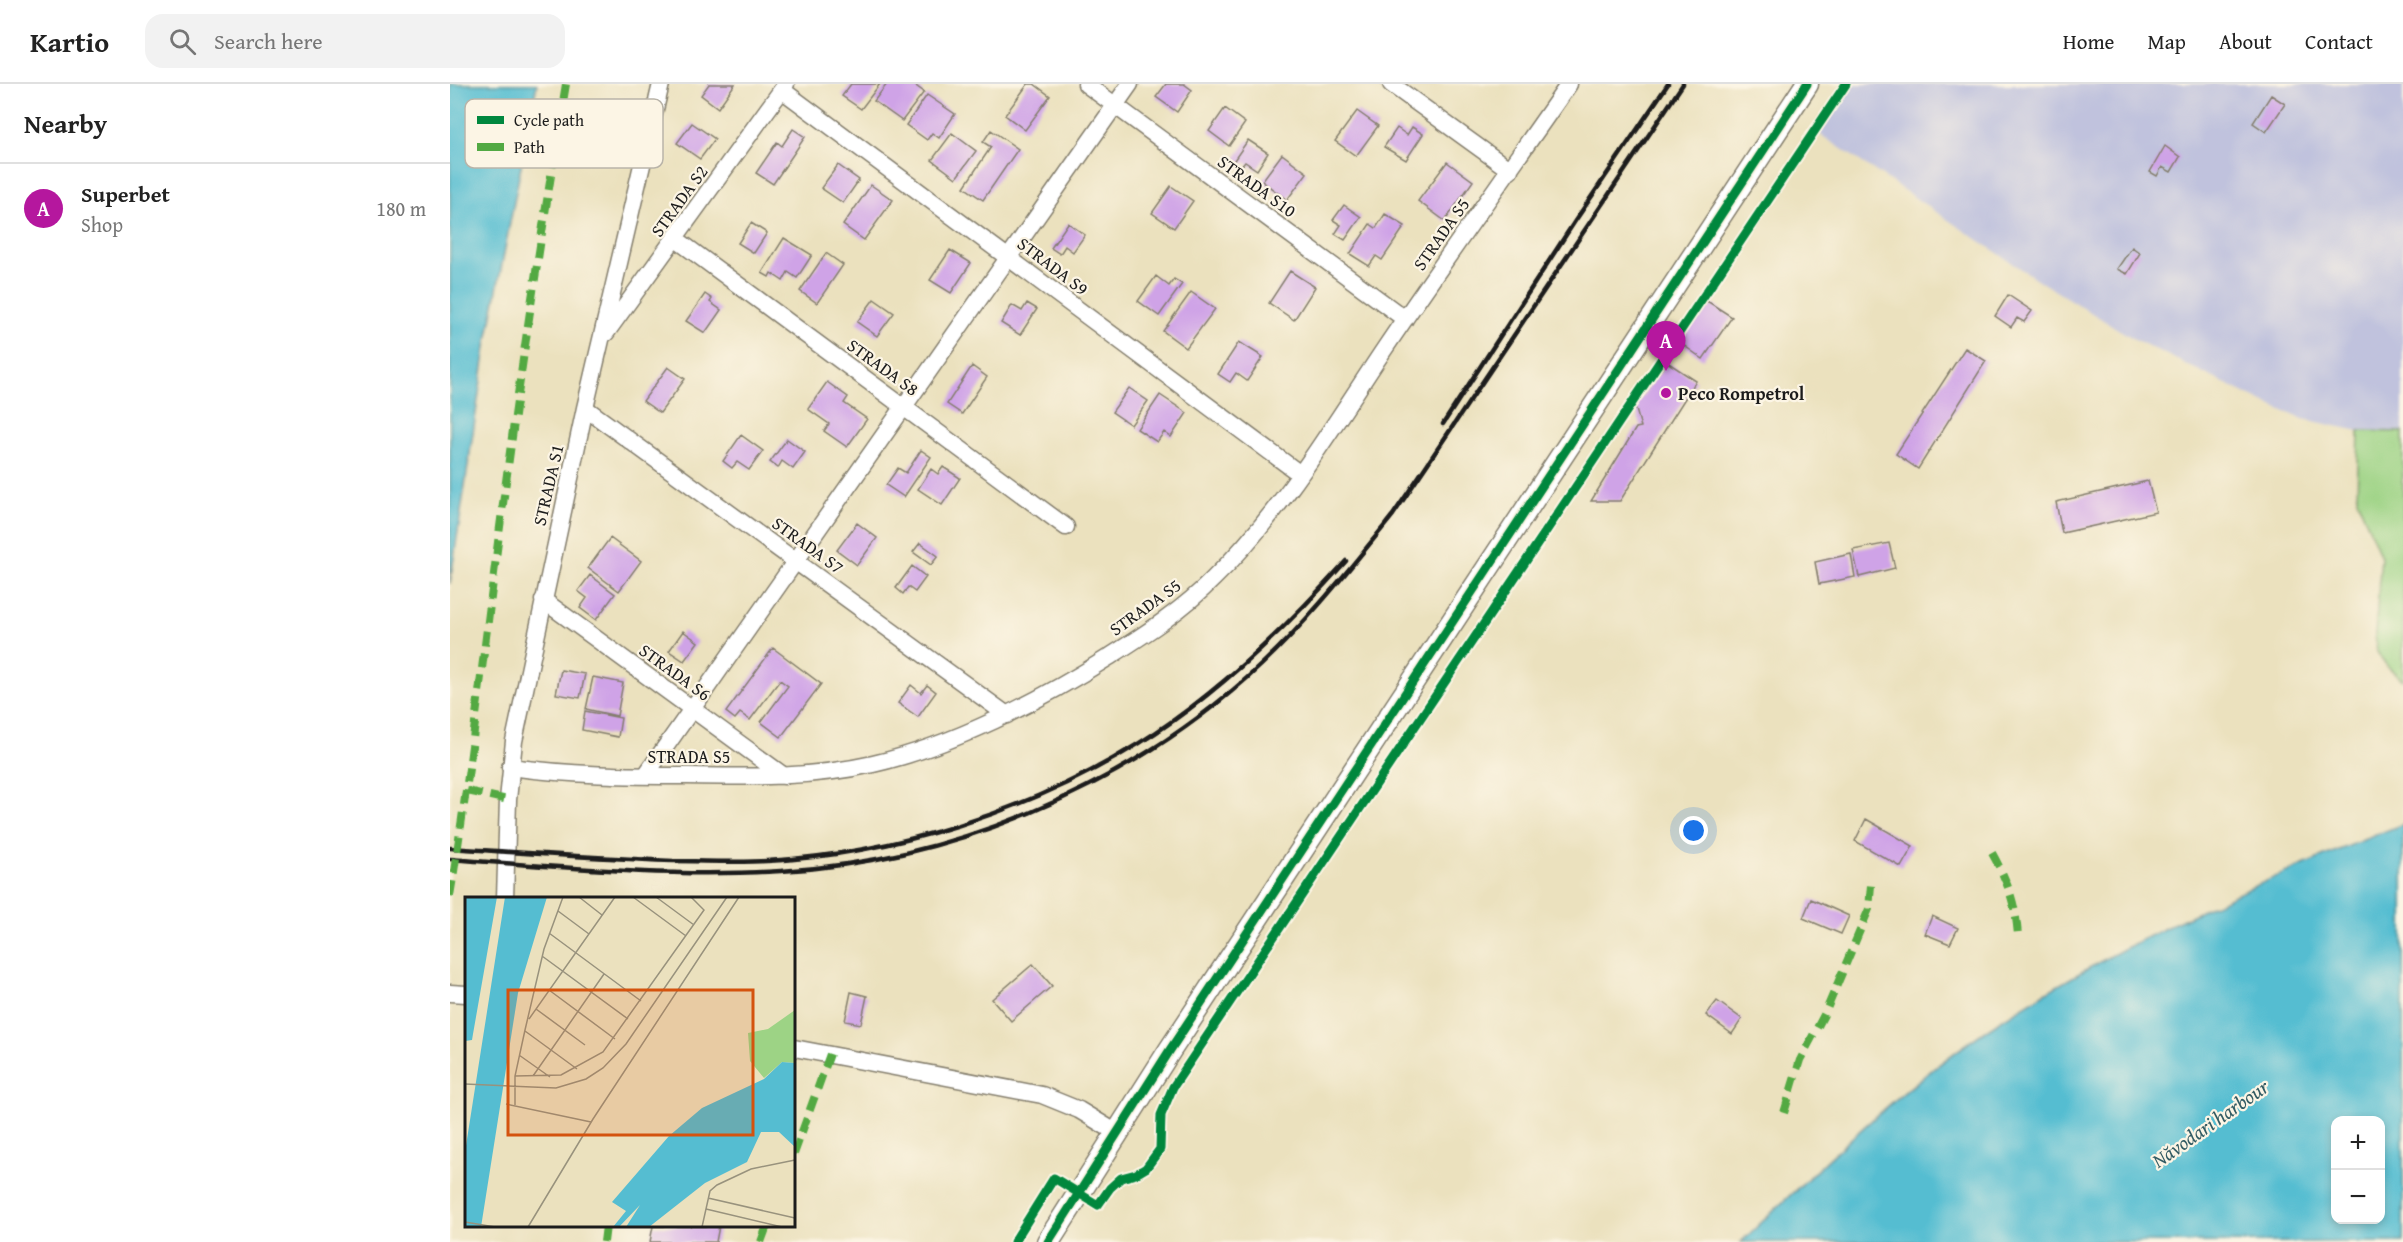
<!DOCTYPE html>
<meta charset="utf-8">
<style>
:root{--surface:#fff;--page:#f2f2f2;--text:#222;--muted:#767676;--line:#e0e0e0;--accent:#b5179e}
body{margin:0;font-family:"Gentium Book Plus",serif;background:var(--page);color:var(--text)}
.controls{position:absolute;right:18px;bottom:18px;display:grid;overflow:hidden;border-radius:12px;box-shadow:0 3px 9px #0003}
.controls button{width:54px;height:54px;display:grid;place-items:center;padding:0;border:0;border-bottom:2px solid var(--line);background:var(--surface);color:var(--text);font:30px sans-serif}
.you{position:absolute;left:1244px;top:747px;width:21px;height:21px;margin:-15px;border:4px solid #fff;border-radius:50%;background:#1a73e8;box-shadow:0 0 0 9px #1a73e833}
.badge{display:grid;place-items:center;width:39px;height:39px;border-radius:50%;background:var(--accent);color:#fff;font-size:20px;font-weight:700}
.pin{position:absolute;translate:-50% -50px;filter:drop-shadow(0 2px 3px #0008)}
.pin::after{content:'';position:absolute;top:32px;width:21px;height:18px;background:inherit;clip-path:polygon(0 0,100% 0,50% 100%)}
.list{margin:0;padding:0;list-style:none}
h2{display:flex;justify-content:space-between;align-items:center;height:78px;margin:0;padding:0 24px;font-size:26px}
h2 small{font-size:20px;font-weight:400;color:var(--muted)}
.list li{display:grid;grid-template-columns:39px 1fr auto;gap:18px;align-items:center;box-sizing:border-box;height:90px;padding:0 24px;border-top:2px solid var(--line)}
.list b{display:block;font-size:22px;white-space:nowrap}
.list p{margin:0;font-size:20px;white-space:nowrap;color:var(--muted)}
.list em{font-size:20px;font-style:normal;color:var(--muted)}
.icon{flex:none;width:33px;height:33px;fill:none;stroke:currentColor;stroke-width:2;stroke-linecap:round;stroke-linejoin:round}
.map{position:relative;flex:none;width:1953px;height:1158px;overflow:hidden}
header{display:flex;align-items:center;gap:36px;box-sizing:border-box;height:84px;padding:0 30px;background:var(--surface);border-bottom:2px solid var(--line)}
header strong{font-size:28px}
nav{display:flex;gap:33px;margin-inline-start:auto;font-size:21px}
.search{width:420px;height:54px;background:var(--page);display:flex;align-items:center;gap:15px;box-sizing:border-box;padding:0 21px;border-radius:18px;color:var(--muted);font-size:22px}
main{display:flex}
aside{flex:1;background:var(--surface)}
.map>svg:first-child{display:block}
.industrial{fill:#c0c2dd}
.green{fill:#9dd385;stroke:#5c7850;stroke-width:1.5}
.water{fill:#55bdd1;stroke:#386c76;stroke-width:1.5;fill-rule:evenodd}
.building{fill:#cfa3e7}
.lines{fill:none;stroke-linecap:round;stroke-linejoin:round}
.street-casing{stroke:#847e6d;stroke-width:19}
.secondary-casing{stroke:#847e6d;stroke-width:25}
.street{stroke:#fff;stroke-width:16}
.secondary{stroke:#fff;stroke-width:22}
.rail{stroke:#1c1c1c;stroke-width:4.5}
.quiet{stroke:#52a943;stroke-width:8;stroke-dasharray:15 8;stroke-linecap:butt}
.cycleway-casing{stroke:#fcf5e5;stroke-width:13}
.cycleway{stroke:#00873e;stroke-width:9}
.poi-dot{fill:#b5179e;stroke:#fcf5e5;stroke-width:2}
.labels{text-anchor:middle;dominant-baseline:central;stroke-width:4.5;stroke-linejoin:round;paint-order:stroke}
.street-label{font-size:18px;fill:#1c1c1c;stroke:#fcf5e5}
.poi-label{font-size:18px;font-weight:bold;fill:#1c1c1c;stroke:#fcf5e5;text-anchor:start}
.water-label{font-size:20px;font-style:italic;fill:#335c64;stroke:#fcf5e5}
.inset-road{fill:none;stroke:#98927d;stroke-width:1.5}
.view{fill:#d4530e;fill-opacity:0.15;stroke:#d4530e;stroke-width:3}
.inset-edge{fill:none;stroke:#1c1c1c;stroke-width:3}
.key{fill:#fcf5e5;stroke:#b9b4a9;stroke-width:1.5}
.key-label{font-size:16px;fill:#1c1c1c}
</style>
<header>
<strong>Kartio</strong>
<div class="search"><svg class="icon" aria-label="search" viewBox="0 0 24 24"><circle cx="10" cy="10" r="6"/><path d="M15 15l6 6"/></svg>Search here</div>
<nav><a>Home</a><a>Map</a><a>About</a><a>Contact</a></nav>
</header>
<main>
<aside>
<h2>Nearby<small></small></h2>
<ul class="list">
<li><span class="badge">A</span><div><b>Superbet</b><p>Shop</p></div><em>180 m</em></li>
</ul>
</aside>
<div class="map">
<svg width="1953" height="1158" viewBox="0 0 1953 1158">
<rect width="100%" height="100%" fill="#fcf5e5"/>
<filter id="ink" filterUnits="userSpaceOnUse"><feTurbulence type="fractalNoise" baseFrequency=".0167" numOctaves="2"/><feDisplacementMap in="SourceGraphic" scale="12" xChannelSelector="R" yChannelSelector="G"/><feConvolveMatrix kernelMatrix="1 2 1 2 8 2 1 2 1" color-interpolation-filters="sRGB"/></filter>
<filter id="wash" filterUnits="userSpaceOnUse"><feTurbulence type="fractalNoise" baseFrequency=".008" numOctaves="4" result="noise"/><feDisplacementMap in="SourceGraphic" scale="24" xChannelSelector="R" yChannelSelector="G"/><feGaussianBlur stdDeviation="1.35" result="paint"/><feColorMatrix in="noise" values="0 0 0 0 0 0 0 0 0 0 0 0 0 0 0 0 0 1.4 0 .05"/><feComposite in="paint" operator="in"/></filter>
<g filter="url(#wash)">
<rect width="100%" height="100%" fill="#ebe1be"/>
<path class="industrial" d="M1398,0H1953V348L1909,347L1853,335L1817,320L1686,256L1594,200L1365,47Z"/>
<path class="green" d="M1909,347L1953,348V596L1937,582L1927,568L1925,551L1931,473L1907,415Z"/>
<path class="water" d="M0,0H87L37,257L0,500Z
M1953,740V1158H1291C1373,1080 1455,999 1550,937C1675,856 1815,795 1953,740ZM1886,1036H1930V1136H1886Z"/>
<g id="blocks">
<path class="building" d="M259,0H285L268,24L251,11Z
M401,0H430L411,25L392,12Z
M437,0H463L474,8L452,37L424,17Z
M578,0H584L600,12L575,46L555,31Z
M716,0H734L742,6L727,28L706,13Z
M477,11L505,30L489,54L482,49L477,56L456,41Z
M1821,11L1835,20L1816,48L1803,39Z
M775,24L795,39L779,62L759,47Z
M907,27L928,42L906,72L885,57Z
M242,39L265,55L250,75L227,59Z
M962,43L973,50L956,76L934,63L947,44L957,51Z
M343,45L355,53L323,100L306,89L327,58L332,62Z
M541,46L568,65L533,116L514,103L541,63L533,58Z
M502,49L526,67L506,94L482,76Z
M798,56L818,69L807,86L795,78L790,84L782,79Z
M1715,62L1730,73L1721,88L1712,83L1707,92L1700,88Z
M832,70L857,89L837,116L812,97Z
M997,78L1023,97L995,137L968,117Z
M388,81L409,96L393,119L371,104Z
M421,101L443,116L414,156L393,141Z
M721,102L743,117L724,144L702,129Z
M894,121L911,133L895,156L885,150L891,141L883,136Z
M935,130L955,142L932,176L926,172L919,182L900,170L920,140L926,144Z
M301,139L317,149L304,169L288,159Z
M618,139L635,151L623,168L615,162L610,170L601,164Z
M334,154L362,171L347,194L338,188L333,197L321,189L319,193L312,189Z
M1682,163L1690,169L1677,190L1667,185Z
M500,166L521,179L501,209L480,196Z
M376,169L393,181L367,219L350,207Z
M840,187L865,203L844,236L819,219Z
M706,192L719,202L724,195L732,200L709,232L688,217Z
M741,208L765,225L736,264L713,247Z
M255,210L262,215L260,218L271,226L255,249L236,237Z
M1558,211L1582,227L1574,238L1567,234L1561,243L1545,232Z
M424,215L444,229L427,252L407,238Z
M1257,217L1282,233L1253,275L1229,258Z
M577,219L587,225L570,251L551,239L562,221L572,227Z
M789,258L813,273L797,297L786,289L780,298L768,290Z
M1515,264L1536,277L1468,385L1446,370Z
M1217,278L1246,297L1170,417H1141L1186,344L1191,343L1185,322Z
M522,282L537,293L512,330L497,320Z
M218,283L235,295L210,329L193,317Z
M377,298L398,313L394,319L417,335L397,363L374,347L379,340L358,325Z
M679,304L698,317L681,341L662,328Z
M710,311L737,329L721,353L714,348L707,358L687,345Z
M291,351L313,367L299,386L287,378L282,384L273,377Z
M337,355L355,368L343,385L332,377L328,384L320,378Z
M471,366L481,373L454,413L436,401L448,384L456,389Z
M493,383L510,394L492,421L468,405L481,385L488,390Z
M1698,397L1706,428L1612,449L1606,418Z
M407,439L427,454L407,481L387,466Z
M160,454L191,477L169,507L138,484Z
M470,459L488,472L481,481L463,468Z
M1439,459L1445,484L1409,493L1403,466Z
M1401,470L1405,493L1369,500L1365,478Z
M462,482L476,493L465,508L458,503L453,510L446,504Z
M140,491L165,510L146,536L130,524L137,514L128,507Z
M233,547L248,558L234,577L219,567Z
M323,564L371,600L331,653L311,638L338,602L330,596L300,636L290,629L285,635L276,628Z
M111,586L135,590L130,614L106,610Z
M143,593L173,599L167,632L136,625Z
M461,601L471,609L477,601L486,608L468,633L448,619Z
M135,627L171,634L168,653L132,646Z
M1416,735L1463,762L1451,783L1405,757Z
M1361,815L1399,832L1391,850L1353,834Z
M1482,832L1508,844L1500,860L1475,850Z
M583,880L602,902L561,937L542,915Z
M401,908L417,912L411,940L395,937Z
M1267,917L1292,935L1282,950L1256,931Z
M203,1142H269L266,1158H200Z"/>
</g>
</g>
<g filter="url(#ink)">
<use href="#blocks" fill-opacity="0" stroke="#847e6d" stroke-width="1.5"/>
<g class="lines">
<g class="street-casing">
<path id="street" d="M636,0L955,235
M941,0L1060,86
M332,6L850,390
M226,155L616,443
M156,249L336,0
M135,324L557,631
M93,516L334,692
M60,683C119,691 179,692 238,692C300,693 362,694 423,680C502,662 590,617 659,573C695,550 733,526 763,495C832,428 882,343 935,264C995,175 1058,88 1119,0
M195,692L680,0
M55,814L58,716L64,657L135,324L211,0
M0,909L16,910
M344,964L592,1011L629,1026L667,1049"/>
</g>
<g class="secondary-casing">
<path id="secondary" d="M598,1158L720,966L1357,0"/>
</g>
<use href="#street" class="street"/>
<use href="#secondary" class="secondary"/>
<path class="rail" d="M993,340L1125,137L1218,0
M0,764C74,769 149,774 223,777C254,777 286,779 317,777C444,770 580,727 688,660C766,612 835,545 896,477
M0,775C110,783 221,794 331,787C500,777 670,706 797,594C852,545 897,488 943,431L1233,0"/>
<path class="quiet" d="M17,707L58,716
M1542,769C1557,796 1566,820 1568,852
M0,812C19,697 32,582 47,466C67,310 90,155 116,0
M1334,1029L1350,976L1376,927L1419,825L1421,801
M344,1070L380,970
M154,1158L156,1142
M311,1158L317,1142"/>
<g class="cycleway-casing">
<path id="cycleway" d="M564,1158L604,1094L648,1121L660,1104L671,1094L686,1090L696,1084L710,1065L711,1031L723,1003L1396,0
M598,1158L720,966L1357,0"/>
</g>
<use href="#cycleway" class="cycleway"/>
</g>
</g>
<circle class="poi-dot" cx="1216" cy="309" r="6"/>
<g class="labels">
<g class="street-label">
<text transform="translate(807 102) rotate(36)">STRADA S10</text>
<text transform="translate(229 117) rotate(-54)">STRADA S2</text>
<text transform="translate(991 150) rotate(-55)">STRADA S5</text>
<text transform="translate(603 182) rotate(37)">STRADA S9</text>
<text transform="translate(433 283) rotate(36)">STRADA S8</text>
<text transform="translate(98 401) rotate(-77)">STRADA S1</text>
<text transform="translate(358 461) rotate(36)">STRADA S7</text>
<text transform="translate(695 523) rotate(-36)">STRADA S5</text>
<text transform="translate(225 588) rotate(36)">STRADA S6</text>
<text x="239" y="672">STRADA S5</text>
</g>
<g class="poi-label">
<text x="1228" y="309">Peco Rompetrol</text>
</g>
<g class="water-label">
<text transform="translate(1760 1039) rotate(-35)">Năvodari harbour</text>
</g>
</g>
<g transform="translate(15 813)">
<rect width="330" height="330" fill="#ebe1be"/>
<path d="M330,113V166L317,165L299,181L285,164L283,136L303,132Z" fill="#9dd385"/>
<path d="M0,0H32L8,137L7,143L0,144ZM40,0H82L53,96L16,330H0V255ZM317,165L330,166V250L314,235H296L282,265L240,286L184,330H161L175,308L154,330H148L161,314L147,305L204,239L237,211L299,182Z" fill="#55bdd1"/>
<path class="inset-road" d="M114,0L137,18M168,0L221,39M191,0L229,28M93,14L124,37M84,36L176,104M77,59L163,122M84,93L150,142M71,112L120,148M64,122L150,0M60,134L112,172M54,158L85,180M50,179L96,178L138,155L239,13L226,0M68,179L139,77M0,187L91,191L121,182L138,171L161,147L262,0M41,207L126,225M50,208V179L60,133L79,52L98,0M243,301L330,321M241,312L317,330M0,325L30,330M63,330L128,222L274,0M237,330L245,294L252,288L286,272L330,263"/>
<path class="view" d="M43,93H288V238H43Z"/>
<rect width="330" height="330" class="inset-edge"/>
</g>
<rect x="15" y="15" width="198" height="69" rx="9" class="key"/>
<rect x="27" y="32" width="27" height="8" fill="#00873e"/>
<rect x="27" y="59" width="27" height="8" fill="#52a943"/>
<g class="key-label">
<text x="64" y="42">Cycle path</text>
<text x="64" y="69">Path</text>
</g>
</svg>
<div class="controls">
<button>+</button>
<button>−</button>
</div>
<div class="you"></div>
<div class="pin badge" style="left:1216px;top:287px">A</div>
</div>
</main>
